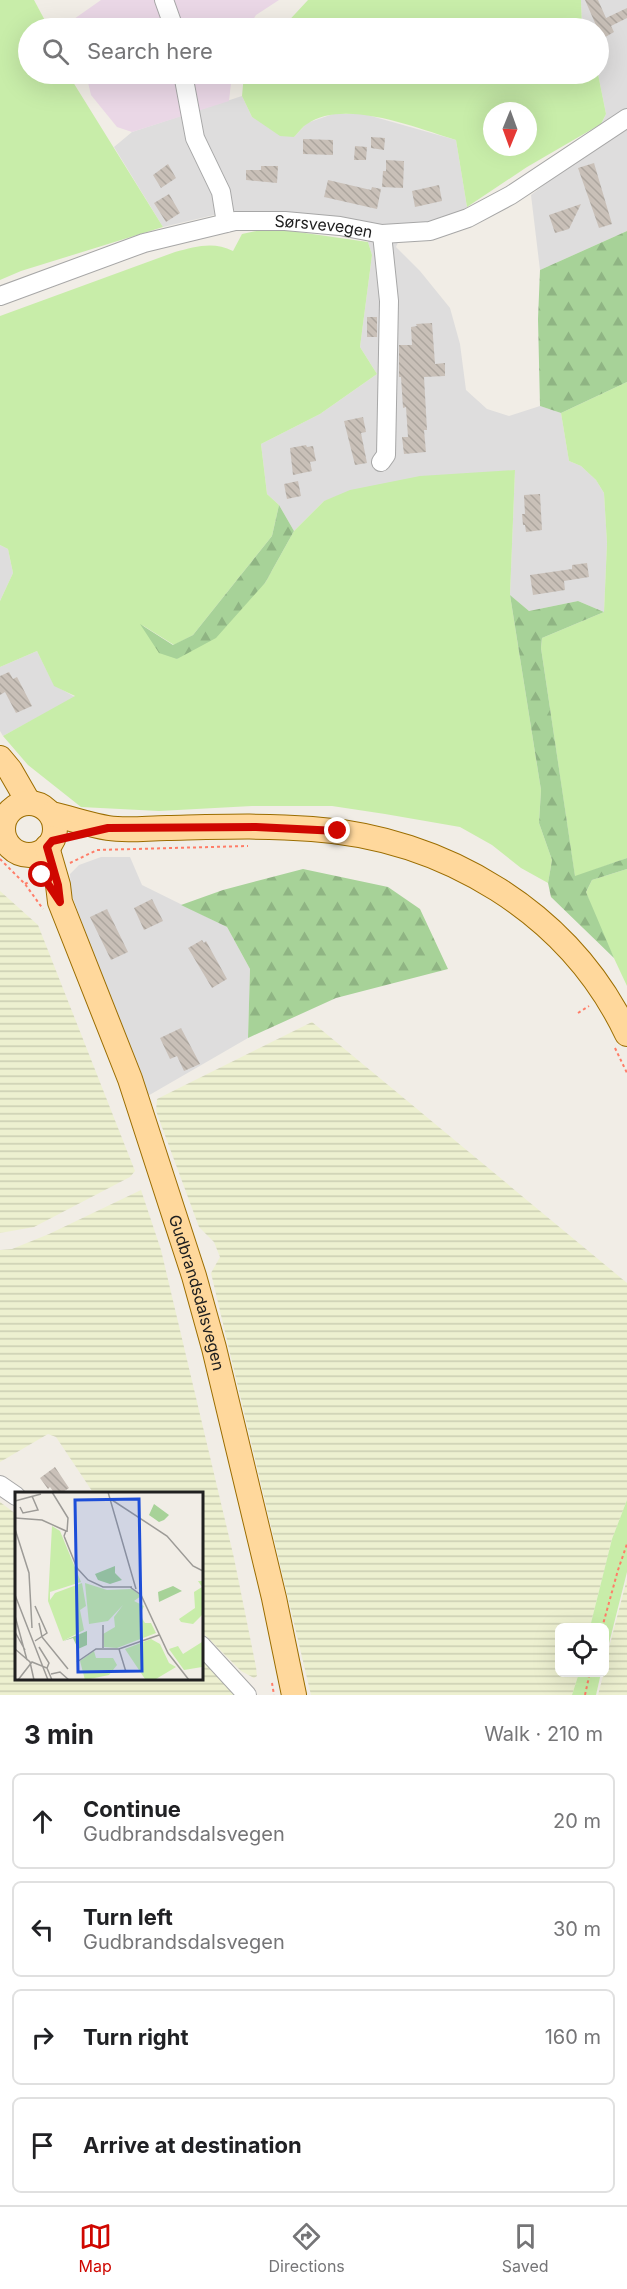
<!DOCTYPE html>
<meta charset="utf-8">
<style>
:root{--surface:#fff;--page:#f2f2f2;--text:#202124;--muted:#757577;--line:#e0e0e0;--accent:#cf0700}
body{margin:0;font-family:Inter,sans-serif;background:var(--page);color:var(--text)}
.controls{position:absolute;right:18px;bottom:18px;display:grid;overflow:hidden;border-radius:9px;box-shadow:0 6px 24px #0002}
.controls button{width:54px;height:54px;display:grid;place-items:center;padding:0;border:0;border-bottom:2px solid var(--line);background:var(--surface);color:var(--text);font:30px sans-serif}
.compass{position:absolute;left:483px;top:102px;width:54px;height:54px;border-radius:50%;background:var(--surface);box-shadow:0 6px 24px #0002;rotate:181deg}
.stop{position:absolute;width:18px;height:18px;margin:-14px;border:4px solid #cf0700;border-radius:50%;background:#fff}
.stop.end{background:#cf0700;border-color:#fff;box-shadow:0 2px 6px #0008}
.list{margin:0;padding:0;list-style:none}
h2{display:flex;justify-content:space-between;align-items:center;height:78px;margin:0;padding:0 24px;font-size:26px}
h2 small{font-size:20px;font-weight:400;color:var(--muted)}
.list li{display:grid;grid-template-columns:39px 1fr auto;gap:18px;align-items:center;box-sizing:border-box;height:96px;margin:0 12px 12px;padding:0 12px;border:2px solid var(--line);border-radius:9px}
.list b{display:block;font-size:22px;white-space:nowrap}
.list p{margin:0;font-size:20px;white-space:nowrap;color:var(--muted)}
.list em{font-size:20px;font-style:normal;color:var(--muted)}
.icon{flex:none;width:33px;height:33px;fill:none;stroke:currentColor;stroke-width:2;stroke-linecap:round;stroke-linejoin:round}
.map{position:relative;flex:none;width:627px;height:1695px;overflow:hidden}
.search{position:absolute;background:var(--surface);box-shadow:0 6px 24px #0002;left:18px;right:18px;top:18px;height:66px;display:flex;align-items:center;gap:15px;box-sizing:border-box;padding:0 21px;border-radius:33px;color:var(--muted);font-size:22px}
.sheet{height:510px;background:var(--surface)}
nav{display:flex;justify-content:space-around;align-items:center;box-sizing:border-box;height:84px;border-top:2px solid var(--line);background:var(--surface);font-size:16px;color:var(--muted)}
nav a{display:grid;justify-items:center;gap:3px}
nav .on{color:var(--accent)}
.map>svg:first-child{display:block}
.residential{fill:#dedddd}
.industrial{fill:#ead7e6}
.farmland{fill:url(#farmland-rules)}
.grass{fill:#c8eda9;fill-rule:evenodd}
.forest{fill:url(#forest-firs)}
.building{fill:url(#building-back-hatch)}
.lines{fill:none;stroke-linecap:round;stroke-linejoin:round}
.minor-casing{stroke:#a7a7a7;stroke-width:20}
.major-casing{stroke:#9b6d00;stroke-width:26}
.path{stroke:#ff7d68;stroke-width:2;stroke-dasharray:3 3;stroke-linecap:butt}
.minor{stroke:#fff;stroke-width:18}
.major{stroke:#ffd89c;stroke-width:24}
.route{stroke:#cf0700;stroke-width:8}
.labels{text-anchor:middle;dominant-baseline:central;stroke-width:4.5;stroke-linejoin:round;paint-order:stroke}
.street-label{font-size:16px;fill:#202020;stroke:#fff}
.inset-road{fill:none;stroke:#9d9b97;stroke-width:1.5}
.view{fill:#1d4ed8;fill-opacity:0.15;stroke:#1d4ed8;stroke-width:3}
.inset-edge{fill:none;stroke:#202020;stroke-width:3}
</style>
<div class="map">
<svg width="627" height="1695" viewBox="0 0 627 1695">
<defs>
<pattern id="farmland-rules" width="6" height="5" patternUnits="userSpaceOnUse" patternTransform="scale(1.5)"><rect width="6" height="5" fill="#edf0d0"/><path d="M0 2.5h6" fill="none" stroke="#cbceb2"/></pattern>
<pattern id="forest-firs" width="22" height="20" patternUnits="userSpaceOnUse" patternTransform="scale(1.5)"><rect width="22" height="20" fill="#a7d298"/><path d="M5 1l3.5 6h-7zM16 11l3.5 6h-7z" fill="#8fb483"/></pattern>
<pattern id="building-back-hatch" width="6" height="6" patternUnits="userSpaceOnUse" patternTransform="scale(1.5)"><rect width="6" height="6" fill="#c9c0b8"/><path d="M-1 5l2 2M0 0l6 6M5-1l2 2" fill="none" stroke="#aca59e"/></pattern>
</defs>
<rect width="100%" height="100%" fill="#f1ede6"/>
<path class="residential" d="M581,0H627V231L540,270L531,195L589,149L606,114L598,74V28H582Z
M242,96L252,117L294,137L307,123L333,114H364L456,140L467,207L444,233L399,240L396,247L420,271L450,308L460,344L466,390L487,409L509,416L540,406L561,413L569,461L581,466L596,480L604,493L607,543L604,612L578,601L529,611L510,595L515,470L324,501L294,531L279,505L267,494L261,444L320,414L377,374L360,347L372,255L363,226L300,218L214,215L163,227L114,147L132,132Z
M0,545L8,549L13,573L0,601Z
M37,651L54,685L75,697L3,736L0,731V667Z
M101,857H130L142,885L227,927L250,969L248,1038L146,1097L71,893L70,874L79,865Z"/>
<path class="industrial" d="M101,0H279L256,15L248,28H76L74,19Z
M86,74H232L229,101L132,132L117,127L91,95Z"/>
<path class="farmland" d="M0,891L38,925L135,1171L130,1177L34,1227L0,1233Z
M312,1022L627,1283V1500L612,1539L590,1627L560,1628V1672L579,1673L572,1695H311L211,1273L220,1257L214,1242L199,1227L156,1111L157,1099Z
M141,1190L161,1250L234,1558L256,1667L257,1676L254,1678L241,1671L201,1631V1494H94L56,1437L48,1434L0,1462V1250L12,1249L49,1234Z
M0,1502L16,1514V1678H201V1657L236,1695H0Z
M627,1579V1695H598L604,1672L605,1663Z"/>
<path class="grass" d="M0,0H34L49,28H28V74H68L163,227L21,271L0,280Z
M308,0H581L582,28H282Z
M244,74H598L606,114L601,124L527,167L467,207L456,140C417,128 344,98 307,124C302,127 298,133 294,137L280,136L252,117L242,96ZM492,111H528V147H492Z
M270,228L368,242L372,255L360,347L377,374L320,414L261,444L267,494L279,505L272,536L193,635L174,645L142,625L177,659L265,583L294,531L324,501L350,490L420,476L515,470L510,595L541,790L539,823L552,860L548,883L521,868L492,845L460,827L385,814L332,806H252L159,811L81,807L28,765L3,736L75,696L54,686L37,651L0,667V601L13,573L8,549L0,545V316L175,252C195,247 213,241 233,251L242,234Z
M627,382V858L575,877L541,648L542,638L604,612L607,543L604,493L596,480L581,466L569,461L561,413Z
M627,869V986L598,924L586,892L592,880Z
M627,1500V1572L605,1659L604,1628L590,1627L612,1539Z
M579,1673H601L596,1695H572Z"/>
<path class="forest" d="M627,231V382L561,413L540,406L538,319L540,270Z
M279,505L294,531L265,583L216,638L177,659L159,653L140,624L173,645L193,635L272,536Z
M510,595L529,611L578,601L604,612L542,638L541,648L575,876L627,858V869L592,880L586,892L614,958L551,897L548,883L552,860L539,823L541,790Z
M303,869L388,887L420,909L448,969L336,998L248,1038L250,969L227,927L181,905L223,890Z"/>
<path class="building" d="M585,0H598L606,18L627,8V18L611,26L614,32L602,39Z
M371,137L385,138L384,150L371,148Z
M303,139L333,140V155L303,154Z
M355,146L367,147L366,160H354Z
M386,160L404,161L403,188L382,187L383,171H386Z
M594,163L612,224L599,228L578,168Z
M168,164L176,178L161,188L153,175Z
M261,166H278L277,183L246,180V170H261Z
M328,180L371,190L372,187L381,189L377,209L324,197Z
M439,185L442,201L415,207L412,191Z
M169,194L180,213L166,222L154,203Z
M581,204L569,229L555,233L549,215Z
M367,317H377V337H367Z
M432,323L435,364L445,363V376L424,377L427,430H424L426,452L404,454L402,437H408L406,407L403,408L401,377H399V345H412L411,327L417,326L416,324Z
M363,417L366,432L361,433L367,463L355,465L344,421Z
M306,445L307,447L313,446L316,461L310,462L312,471L293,475L290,448Z
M298,481L301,496L287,499L284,484Z
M540,494L542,530L526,532L525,525H523L522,514H525L524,495Z
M587,563L589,577L564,581L565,590L533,595L530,575L572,569V565Z
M9,672L13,679L17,677L32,706L16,713L5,692L0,695V676Z
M152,899L163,921L144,930L134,908Z
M107,909L128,952L111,960L90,917Z
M202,940L204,943L206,941L227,979L212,988L188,948Z
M181,1028L200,1064L184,1071L177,1056L170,1059L160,1038Z
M55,1467L69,1488L60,1494H55L50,1487L48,1489L40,1478Z"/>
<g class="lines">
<g class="minor-casing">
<g id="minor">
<path d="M164,0L174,28"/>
<path d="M183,74L195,138L221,192L226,223"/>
<path id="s1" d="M0,296L144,243L235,221H285L340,226L382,234L430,231L468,218L511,195L627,118"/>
<path d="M381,462L386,455L389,301L382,234"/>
<path d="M0,1485L16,1496"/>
<path d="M201,1645L247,1695"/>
</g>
</g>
<g class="major-casing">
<g id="major">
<path d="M0,758L10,770L29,803"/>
<circle cx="29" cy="829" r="26"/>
<path d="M51,814C70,818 89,825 108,828C127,831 148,828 167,828C215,827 264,825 312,829C444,838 569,912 627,1034"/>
<path id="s2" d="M47,847L58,885L60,902L130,1079L194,1276L214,1348L274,1598L294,1695"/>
</g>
</g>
<path class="path" d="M0,859L25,884L43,909
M70,863L97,850L248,846
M25,884L36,878
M578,1013L589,1006
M615,1048L627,1073
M602,1628L618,1570L627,1544
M272,1683L274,1695
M585,1695L590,1672"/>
<use href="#minor" class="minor"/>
<use href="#major" class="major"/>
</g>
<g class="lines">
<path class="route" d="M42,875L60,902L58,885L47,847L52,841L108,828L256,827L338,831"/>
</g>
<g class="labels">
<g class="street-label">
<text stroke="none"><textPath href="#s1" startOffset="336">Sørsvevegen</textPath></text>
<text stroke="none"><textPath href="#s2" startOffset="471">Gudbrandsdalsvegen</textPath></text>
</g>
</g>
<g transform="translate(15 1492)">
<rect width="188" height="188" fill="#f1ede6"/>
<path d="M37,34L45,39L66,90L35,100V108L40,101L67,91L71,114L65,118L69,138L48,149L33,109ZM183,89H187V123L178,132L166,130L164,127L180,116L179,100L187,95ZM70,91L92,98L117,97L126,104L119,109L129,114L125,123L130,131H136L141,141L102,156L89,155L88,142L100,135L99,125L108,113L93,129L74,132ZM136,147L145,152L154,171L161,175L141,187H130L110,157ZM187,150V175L169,178L154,157L163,154L168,162ZM79,159L81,166H98L102,173L94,183L70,188L65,169Z" fill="#c8eda9"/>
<path d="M139,12L154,23L149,28L144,30L134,23ZM100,74V81L107,88L95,92L83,88L80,82ZM158,94L167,99L144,110L143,100ZM72,139V153L63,157L58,146L48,149Z" fill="#a7d298"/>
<path class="inset-road" d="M37,0L53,26L52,40M93,0L121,97M94,6L152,44L178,74L188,79M0,9L26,2M5,15L8,21L23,18L17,4M0,26L27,28L51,39L49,44M0,37L14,81L17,136M49,44L62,76L73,88L88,95H117M115,95L126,103L153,161L174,188M0,103L33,188M20,114L32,141L20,149M0,124L12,168M24,131L27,145L53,177M88,133V156M0,140L10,158M24,155L34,171L32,176M0,157L15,170L19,188M104,157L111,180M62,170L81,157H104L144,143M36,182L45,180L54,188M3,188L17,170L32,176L37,188"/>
<path class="view" d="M124,7L127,179L63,180L60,8Z"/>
<rect width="188" height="188" class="inset-edge"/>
</g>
</svg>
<div class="controls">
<button><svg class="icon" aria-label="locate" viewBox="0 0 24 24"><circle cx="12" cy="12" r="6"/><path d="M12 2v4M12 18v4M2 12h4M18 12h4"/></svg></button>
</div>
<svg class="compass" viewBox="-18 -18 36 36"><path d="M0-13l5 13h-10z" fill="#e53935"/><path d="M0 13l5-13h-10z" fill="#757577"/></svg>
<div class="stop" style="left:42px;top:875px"></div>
<div class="stop end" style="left:338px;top:831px"></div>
<div class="search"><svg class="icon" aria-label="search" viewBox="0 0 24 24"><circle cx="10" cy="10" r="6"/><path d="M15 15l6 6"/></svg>Search here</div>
</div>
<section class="sheet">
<h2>3 min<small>Walk · 210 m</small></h2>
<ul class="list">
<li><svg class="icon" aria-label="ahead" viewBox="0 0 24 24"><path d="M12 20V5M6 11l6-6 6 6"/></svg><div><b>Continue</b><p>Gudbrandsdalsvegen</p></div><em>20 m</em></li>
<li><svg class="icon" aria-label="left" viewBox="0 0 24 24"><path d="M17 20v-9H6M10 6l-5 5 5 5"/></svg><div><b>Turn left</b><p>Gudbrandsdalsvegen</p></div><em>30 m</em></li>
<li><svg class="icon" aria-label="right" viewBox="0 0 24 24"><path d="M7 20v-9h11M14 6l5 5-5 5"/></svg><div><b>Turn right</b></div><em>160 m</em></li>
<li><svg class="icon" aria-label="arrive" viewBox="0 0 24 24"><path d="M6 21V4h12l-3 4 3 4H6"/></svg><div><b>Arrive at destination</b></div></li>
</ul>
</section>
<nav>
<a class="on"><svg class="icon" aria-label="map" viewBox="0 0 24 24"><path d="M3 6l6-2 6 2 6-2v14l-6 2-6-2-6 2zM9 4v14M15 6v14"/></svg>Map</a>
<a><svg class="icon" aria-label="directions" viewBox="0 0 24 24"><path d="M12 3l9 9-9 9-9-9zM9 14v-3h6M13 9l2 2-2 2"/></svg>Directions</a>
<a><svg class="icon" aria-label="saved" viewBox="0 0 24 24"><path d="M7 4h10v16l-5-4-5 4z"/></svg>Saved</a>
</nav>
